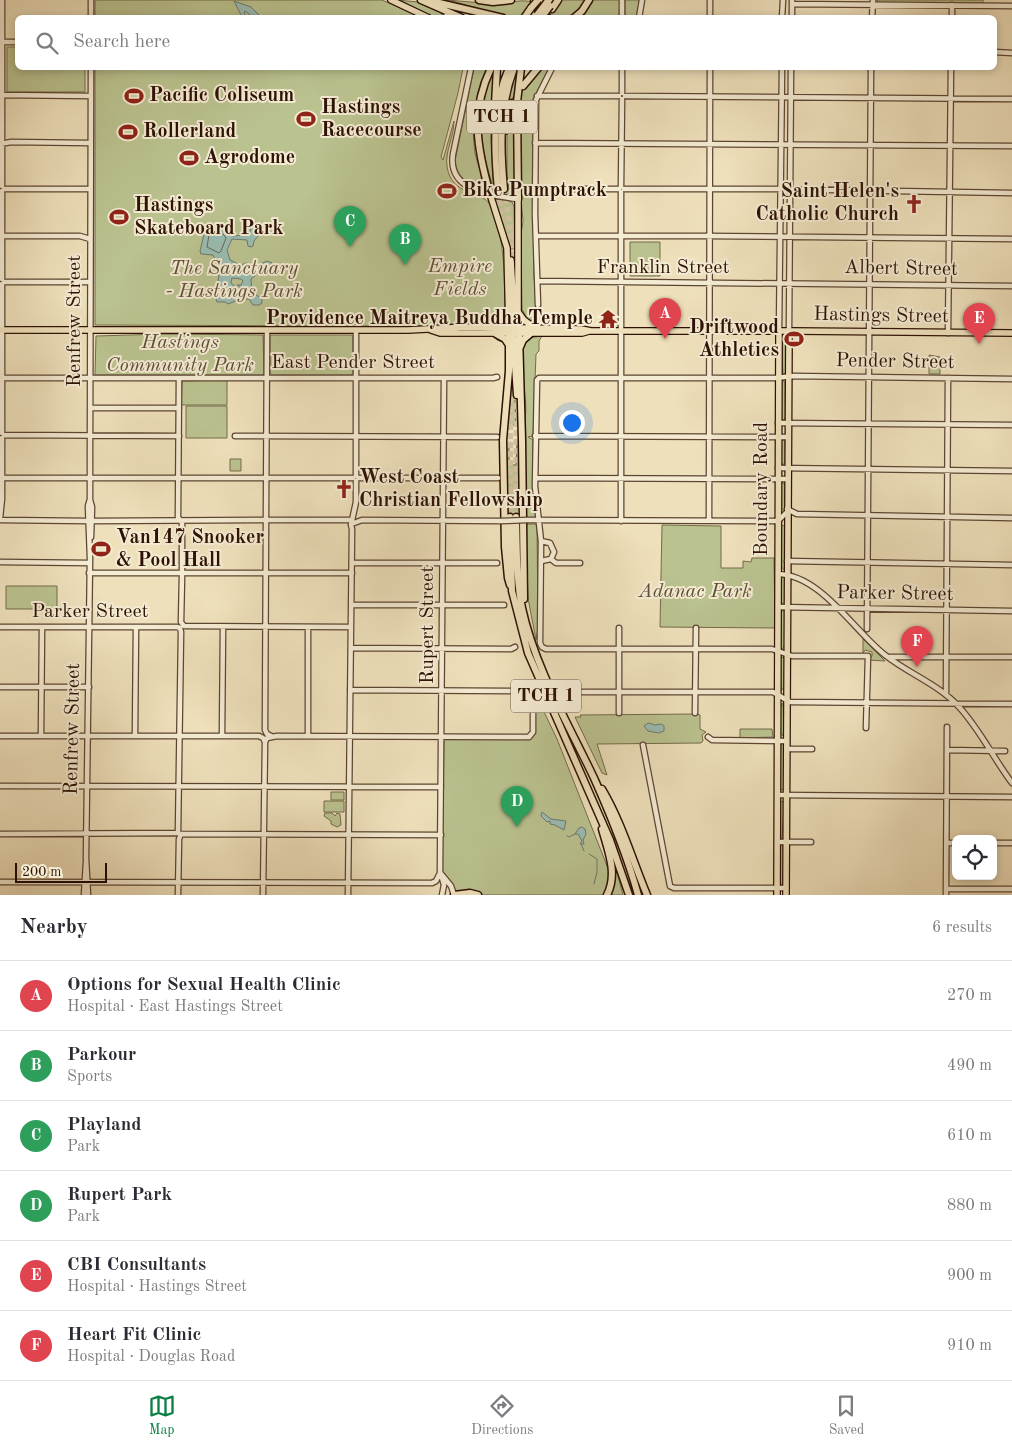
<!DOCTYPE html>
<meta charset="utf-8">
<style>
:root{--surface:#fff;--page:#f7f7f7;--text:#2b2b33;--muted:#7c7c81;--line:#e1e1e2;--accent:#0b8043}
body{margin:0;font-family:"Old Standard TT",serif;background:var(--page);color:var(--text)}
.controls{position:absolute;right:15px;bottom:15px;display:grid;overflow:hidden;border-radius:8px;box-shadow:0 2px 8px #0003}
.controls button{width:45px;height:45px;display:grid;place-items:center;padding:0;border:0;border-bottom:1px solid var(--line);background:var(--surface);color:var(--text);font:25px sans-serif}
.scale{position:absolute;left:15px;bottom:12px;width:92px;box-sizing:border-box;padding-left:5px;border:2px solid #2d1104;border-top:0;font-size:14px;line-height:18px;white-space:nowrap;color:#2d1104;-webkit-text-stroke:4px #f4ebd3;paint-order:stroke}
.you{position:absolute;left:571px;top:422px;width:18px;height:18px;margin:-12px;border:4px solid #fff;border-radius:50%;background:#1a73e8;box-shadow:0 0 0 8px #1a73e833}
.badge{display:grid;place-items:center;width:32px;height:32px;border-radius:50%;background:var(--accent);color:#fff;font-size:16px;font-weight:700}
.pin{position:absolute;translate:-50% -41px;filter:drop-shadow(0 1px 2px #0008)}
.pin::after{content:'';position:absolute;top:26px;width:18px;height:15px;background:inherit;clip-path:polygon(0 0,100% 0,50% 100%)}
.list{margin:0;padding:0;list-style:none}
h2{display:flex;justify-content:space-between;align-items:center;height:65px;margin:0;padding:0 20px;font-size:21px}
h2 small{font-size:16px;font-weight:400;color:var(--muted)}
.list li{display:grid;grid-template-columns:32px 1fr auto;gap:15px;align-items:center;box-sizing:border-box;height:70px;padding:0 20px;border-top:1px solid var(--line)}
.list b{display:block;font-size:19px;white-space:nowrap}
.list p{margin:0;font-size:16px;white-space:nowrap;color:var(--muted)}
.list em{font-size:16px;font-style:normal;color:var(--muted)}
.icon{flex:none;width:28px;height:28px;fill:none;stroke:currentColor;stroke-width:2;stroke-linecap:round;stroke-linejoin:round}
.map{position:relative;flex:none;width:1012px;height:895px;overflow:hidden}
.search{position:absolute;background:var(--surface);box-shadow:0 2px 8px #0003;left:15px;right:15px;top:15px;height:55px;display:flex;align-items:center;gap:12px;box-sizing:border-box;padding:0 18px;border-radius:8px;color:var(--muted);font-size:19px}
.sheet{height:485px;background:var(--surface)}
nav{display:flex;justify-content:space-around;align-items:center;box-sizing:border-box;height:70px;border-top:1px solid var(--line);background:var(--surface);font-size:14px;color:var(--muted)}
nav a{display:grid;justify-items:center;gap:2px}
nav .on{color:var(--accent)}
.map>svg:first-child{display:block}
.green{fill:#bac28f;stroke:#746a4a}
.water{fill:#99bdb3;stroke:#6e786d;fill-rule:evenodd}
.lines{fill:none;stroke-linecap:round;stroke-linejoin:round}
.shore{stroke:#63675c;stroke-width:1}
.stream{stroke:#6e786d;stroke-width:1}
.highway-tunnel{stroke:#d1c1a0;stroke-width:6;stroke-dasharray:6 3;stroke-linecap:butt}
.minor-casing{stroke:#5d4532;stroke-width:7}
.major-casing{stroke:#2d1104;stroke-width:8}
.highway-casing{stroke:#2d1104;stroke-width:9}
.minor{stroke:#f4ebd3;stroke-width:4.5}
.major{stroke:#eee0bb;stroke-width:5.5}
.highway{stroke:#eee0bb;stroke-width:6}
.minor-bridge-casing{stroke:#5d4532;stroke-width:7;stroke-linecap:butt}
.highway-bridge-casing{stroke:#2d1104;stroke-width:9;stroke-linecap:butt}
.minor-bridge{stroke:#f4ebd3;stroke-width:4.5}
.highway-bridge{stroke:#eee0bb;stroke-width:6}
.labels{text-anchor:middle;dominant-baseline:central;stroke-width:4;stroke-linejoin:round;paint-order:stroke}
.shield{fill:#f4ebd3;stroke:#695242;stroke-width:1}
.shield-label{font-size:19px;font-weight:bold;fill:#2d1104}
.poi-label{font-size:20px;font-weight:bold;fill:#2d1104;stroke:#f4ebd3;text-anchor:start}
.park-label{font-size:20px;font-style:italic;fill:#5e4f35;stroke:#f4ebd3}
.street-label{font-size:20px;fill:#2d1104;stroke:#f4ebd3}
</style>
<div class="map">
<svg width="1012" height="895" viewBox="0 0 1012 895">
<rect width="100%" height="100%" fill="#eee0bb"/>
<filter id="stains"><feTurbulence type="fractalNoise" baseFrequency=".004" numOctaves="4"/><feColorMatrix values="0 0 0 0 .2 0 0 0 0 .09 0 0 0 0 .02 0 0 0 .5 -.17"/></filter>
<radialGradient id="worn" r=".72"><stop offset=".6" stop-color="#630" stop-opacity="0"/><stop offset="1" stop-color="#630" stop-opacity=".3"/></radialGradient>
<path class="green" d="M95,0H382L420,17L95,18Z
M396,0L419,2L431,6L442,14L441,17H432Z
M440,0C463,0 489,6 512,2C519,1 524,0 531,2L520,17L514,18L452,1Z
M561,0H586C576,17 568,17 550,17L549,16Z
M593,0H620L619,17L580,18Z
M625,0H640L638,17L625,18Z
M877,0H983V4L877,2Z
M7,47H17L18,68H85V92H7Z
M95,68H463L458,93L441,157L443,160L454,121C454,137 445,151 447,166C451,197 483,190 490,205C506,239 504,277 505,314L502,319L503,342L497,340L495,323L461,325L444,324L443,325C430,326 416,327 403,324L404,326H361L358,324L350,326L95,325Z
M474,68H487C474,95 471,124 475,153C477,163 483,175 481,184L476,187C463,185 456,174 455,161Z
M494,68L491,138L494,190C480,145 474,112 494,68Z
M517,68H519L515,93L507,110L509,96Z
M540,68H549L533,99L534,279L536,282V319L538,322L527,319L522,309L521,235L523,221L521,199L520,115L521,109L520,90L522,91Z
M514,104L515,190L514,193L506,194L493,190L509,189L507,177V131Z
M497,199L512,202L514,206L515,249H511L495,201Z
M630,242H660V276H630Z
M163,334L263,335L264,374L261,375H95L96,336Z
M271,335H351L353,336V373L351,375H272L270,373V337Z
M542,336L539,341V351L536,354L533,436L528,437L533,440V488L536,516L534,518H525V420C529,399 518,369 522,348C523,344 526,341 528,338Z
M783,338L786,343V373L783,374L781,339Z
M929,355L940,357V374H929Z
M511,376H514L516,425H506Z
M227,380V405H181L182,381Z
M783,380L785,383V417L784,420L781,419V381Z
M186,406H227V438H186Z
M781,440H784L785,442V462L783,465L781,464Z
M509,442V465H516L517,442L520,444V515H505L507,443Z
M230,459H241V471H230Z
M781,482L785,484V509L783,514L780,515Z
M526,524H535L537,526L538,628L536,640L528,598L527,573L525,567Z
M662,525L721,526V568H743V561L751,562L752,558H774L775,628L660,627Z
M780,525L785,526V571L780,565Z
M781,577H783L785,579V602L782,604H781Z
M6,586H57V609H6Z
M781,610L785,612V645L782,650L780,649Z
M863,639L885,661L869,660L872,656V652L865,650L863,653Z
M783,657L785,659V686L781,691L780,659Z
M535,693L557,739L609,871L615,876V865L623,895H455L442,871L444,739L531,738L535,734Z
M783,703L784,734L783,736C777,730 777,710 783,703Z
M697,714L700,715V729L706,732L702,735L703,741L701,743L597,744L607,775L602,773L575,717H581L580,715Z
M740,729H772L773,737L740,738Z
M781,742L783,743L784,747V788L782,790L779,788Z
M331,792H344V800H331Z
M324,801H344V812H324Z
M782,801L784,804L782,839L779,837L780,802Z
M325,813H332L335,816L337,813L340,814L341,825L337,827L331,824V821L324,816Z
M780,845H783L784,847L783,884L782,885L779,882Z"/>
<path class="water" d="M234,1L251,7L261,17H249L250,15L245,11L244,12L246,17H242Z
M254,222H256L259,227L260,234L254,241L253,246L251,247L248,246L247,240L232,239L227,250L230,260L240,265L247,263L254,267L267,261L272,263V269H257L254,272L255,276L251,279L252,293L262,298V303L259,305H253L249,299H241L228,304L225,302H217L214,293L218,290C216,284 221,277 217,271L219,268L213,255L201,254L200,251L204,234L213,226H222L233,236L249,235L252,223ZM232,278L241,279L243,281L241,285H237L242,289V292L237,294L234,292L236,287L231,283Z
M648,723L655,725L661,724L664,726V731L659,733L648,731L644,726Z
M542,812L551,819L566,821L564,830L555,825L550,824V821L547,822L541,816Z
M582,827L585,829L586,834L583,840L584,844H580L582,841L578,834H575L579,828Z"/>
<g class="lines">
<path class="shore" d="M218,230L223,234L226,238L221,251L219,253L207,247L209,235Z"/>
<path class="stream" d="M567,836L569,837L575,834
M581,844L584,851
M589,854L597,859V872L594,884"/>
<path class="highway-tunnel" d="M504,189L509,220L512,266
M498,191L503,234
M510,388V517
M516,517L517,391"/>
<g class="minor-casing">
<path id="minor" d="M792,4L1012,6
M952,5V18
M446,16V18
M91,18V0
M622,18V0
M639,18L642,0
M710,18V0
M782,18L783,0
M792,18V0
M872,18L873,0
M1,42H18
M994,52L1012,53
M471,68L453,154C447,191 491,196 518,199
M622,68V93
M1,95L91,96
M537,96H619
M625,96L1012,99
M2,140V0
M535,143L1012,146
M0,144L11,142L90,143
M2,144V186
M621,187L622,99
M4,189H90
M535,189H619
M624,189H776L1012,193
M0,236H80L90,239
M536,236H706L1012,239
M2,279V191
M538,281L1012,286
M4,282H90
M538,305L535,213L536,100L552,68
M779,331L782,68
M789,331L791,68
M948,333L951,68
M0,378H493L497,377
M179,378L178,517L182,523V571
M90,408H179
M778,423L1012,425
M2,433V284
M4,435L179,436
M235,436L497,437
M535,436L788,437
M778,468L1012,471
M356,476V331
M0,478H353
M358,478H498
M535,478L787,479
M90,500L92,507L91,537
M787,509L797,514L1012,518
M0,518L2,499V438
M266,518L267,331
M0,520L88,521
M268,520H351
M527,520L778,521L787,512
M92,521L264,520
M621,521V192
M709,521L710,68
M266,522L265,730L267,734L271,736
M354,523L362,520L500,521
M551,559L556,563H580
M541,561L551,559L554,552L550,543L541,541
M787,561L1012,565
M0,562L90,563
M352,563H497
M89,573H180
M184,573H352
M778,574C821,575 854,631 885,655C909,674 940,685 960,708C980,730 994,759 1012,783
M182,576L181,622L184,626L351,627
M351,605H504
M778,607L1012,611
M0,627H177L180,628L181,632L178,833L0,834
M619,628V713
M867,629L871,68
M351,648L511,649L515,647
M889,657H1012
M0,687H89
M562,692H773L790,702L1012,704
M946,695L948,378
M695,713L696,628
M866,728L868,656H792L772,649H546L542,647L540,643L541,541L535,486L537,380L539,378H775L793,376L1012,379
M135,735L136,627
M0,736H259L263,738L265,742
M41,736L42,627
M222,736L223,627
M308,736V627
M708,737L712,740L786,741
M643,745L670,886L674,888H786
M787,749H812
M947,750L1005,751
M0,786L441,787
M778,795L1012,797
M777,842H811
M947,843H956
M993,843H1012
M442,875L451,886L454,895
M0,882L432,883L436,881L440,873
M946,889H1012
M84,895L86,862
M88,895L86,858L90,558L88,506L90,499V457L91,68
M178,895L179,839L181,834L441,835
M263,895L265,742L267,738L277,736L529,737L533,732V695L530,691L350,690
M348,895L352,529L351,525L356,502V481
M442,895L444,885L440,871L444,378
M946,895L947,727"/>
</g>
<g class="major-casing">
<path id="major" d="M391,0L429,18
M490,194L507,248L509,329
M518,199V329
M511,260L515,328
M519,313L524,320L533,327
M0,330H408L465,327L581,329L591,331H794L1012,333
M431,330L440,333H582L589,331
M777,895L779,331
M786,895L789,331"/>
</g>
<g class="highway-casing">
<path id="highway" d="M421,0L462,18
M427,0L503,18
M479,0L493,2L511,0
M534,0L548,18
M552,9L558,0
M524,18L531,8
M574,18L582,11L589,0
M523,86L538,68
M495,104L497,68
M505,131L512,103
M504,189C500,148 499,108 514,68
M475,190L482,187L486,180
M498,190C494,148 492,107 509,68
M490,194C477,149 470,112 491,68
M518,199L517,102L521,68
M496,334L505,339L509,345
M509,334V371L503,440L505,547L508,578L510,585
M519,334L522,440L524,599
M513,337L517,395
M520,347L523,340L530,334
M510,517L512,591L528,653L610,840L629,895
M516,517C517,547 516,578 522,608C535,668 568,723 594,778C611,816 627,855 638,895
M602,789C622,823 632,859 647,895
M602,829C608,851 618,874 607,895
M454,895L470,893L478,895"/>
</g>
<use href="#minor" class="minor"/>
<use href="#major" class="major"/>
<use href="#highway" class="highway"/>
<g class="minor-bridge-casing">
<path id="minor-bridge" d="M500,521L527,520"/>
</g>
<g class="highway-bridge-casing">
<path id="highway-bridge" d="M531,8L538,0
M537,15L547,2
M541,18L550,6"/>
</g>
<use href="#minor-bridge" class="minor-bridge"/>
<use href="#highway-bridge" class="highway-bridge"/>
</g>
<defs>
<g id="stadium-bare" transform="scale(1.5)"><path d="M0-5a6.5 5 0 1 0 0 10a6.5 5 0 1 0 0-10ZM-3.5-1.8h7v3.6h-7Z" fill="#8f2418" stroke="#f4ebd3" stroke-width="2.5" paint-order="stroke"/></g>
<g id="church-bare" transform="scale(1.5)"><path d="M-1.2-6h2.4v3.5h3.3v2.4h-3.3V6h-2.4V-.1h-3.3v-2.4h3.3Z" fill="#8f2418" stroke="#f4ebd3" stroke-width="2.5" paint-order="stroke"/></g>
<g id="temple-bare" transform="scale(1.5)"><path d="M0-6L5-2H3V0L6.5 2.5H4V6H1.5V3h-3V6H-4V2.5H-6.5L-3 0V-2H-5Z" fill="#8f2418" stroke="#f4ebd3" stroke-width="2.5" paint-order="stroke"/></g>
</defs>
<g fill-rule="evenodd">
<use href="#stadium-bare" x="134" y="96"/>
<use href="#stadium-bare" x="306" y="119"/>
<use href="#stadium-bare" x="128" y="132"/>
<use href="#stadium-bare" x="189" y="158"/>
<use href="#stadium-bare" x="447" y="191"/>
<use href="#church-bare" x="914" y="204"/>
<use href="#stadium-bare" x="119" y="217"/>
<use href="#temple-bare" x="608" y="319"/>
<use href="#stadium-bare" x="794" y="339"/>
<use href="#church-bare" x="344" y="489"/>
<use href="#stadium-bare" x="101" y="549"/>
</g>
<g class="labels">
<g class="shield">
<rect x="467" y="100.5" width="70" height="33" rx="4"/>
<rect x="511" y="679.5" width="70" height="33" rx="4"/>
</g>
<g class="shield-label">
<text x="502" y="117">TCH 1</text>
<text x="546" y="696">TCH 1</text>
</g>
<g class="poi-label">
<text x="149" y="96">Pacific Coliseum</text>
<text x="321" y="108">Hastings<tspan x="321" dy="23">Racecourse</tspan></text>
<text x="143" y="132">Rollerland</text>
<text x="204" y="158">Agrodome</text>
<text x="462" y="191">Bike Pumptrack</text>
<text x="899" y="192" text-anchor="end">Saint Helen's<tspan x="899" dy="23">Catholic Church</tspan></text>
<text x="134" y="206">Hastings<tspan x="134" dy="23">Skateboard Park</tspan></text>
<text x="593" y="319" text-anchor="end">Providence Maitreya Buddha Temple</text>
<text x="779" y="328" text-anchor="end">Driftwood<tspan x="779" dy="23">Athletics</tspan></text>
<text x="359" y="478">West Coast<tspan x="359" dy="23">Christian Fellowship</tspan></text>
<text x="116" y="538">Van147 Snooker<tspan x="116" dy="23">&amp; Pool Hall</tspan></text>
</g>
<g class="park-label">
<text x="460" y="267">Empire<tspan x="460" dy="23">Fields</tspan></text>
<text x="234" y="269">The Sanctuary<tspan x="234" dy="23">- Hastings Park</tspan></text>
<text x="180" y="343">Hastings<tspan x="180" dy="23">Community Park</tspan></text>
<text x="695" y="592">Adanac Park</text>
</g>
<g class="street-label">
<text x="663" y="268">Franklin Street</text>
<text transform="translate(901 269) rotate(1)">Albert Street</text>
<text transform="translate(881 316) rotate(1)">Hastings Street</text>
<text transform="translate(75 321) rotate(-90)">Renfrew Street</text>
<text transform="translate(895 362) rotate(1)">Pender Street</text>
<text x="353" y="363">East Pender Street</text>
<text transform="translate(762 489) rotate(-90)">Boundary Road</text>
<text transform="translate(895 594) rotate(1)">Parker Street</text>
<text x="90" y="612">Parker Street</text>
<text transform="translate(428 625) rotate(-90)">Rupert Street</text>
<text transform="translate(73 729) rotate(-89)">Renfrew Street</text>
</g>
</g>
<rect width="100%" height="100%" filter="url(#stains)"/>
<rect width="100%" height="100%" fill="url(#worn)"/>
</svg>
<div class="controls">
<button><svg class="icon" aria-label="locate" viewBox="0 0 24 24"><circle cx="12" cy="12" r="6"/><path d="M12 2v4M12 18v4M2 12h4M18 12h4"/></svg></button>
</div>
<div class="scale">200 m</div>
<div class="you"></div>
<div class="pin badge" style="left:665px;top:339px;background:#e0444e">A</div>
<div class="pin badge" style="left:405px;top:265px;background:#2e9e5b">B</div>
<div class="pin badge" style="left:350px;top:247px;background:#2e9e5b">C</div>
<div class="pin badge" style="left:517px;top:827px;background:#2e9e5b">D</div>
<div class="pin badge" style="left:979px;top:344px;background:#e0444e">E</div>
<div class="pin badge" style="left:917px;top:667px;background:#e0444e">F</div>
<div class="search"><svg class="icon" aria-label="search" viewBox="0 0 24 24"><circle cx="10" cy="10" r="6"/><path d="M15 15l6 6"/></svg>Search here</div>
</div>
<section class="sheet">
<h2>Nearby<small>6 results</small></h2>
<ul class="list">
<li><span class="badge" style="background:#e0444e">A</span><div><b>Options for Sexual Health Clinic</b><p>Hospital · East Hastings Street</p></div><em>270 m</em></li>
<li><span class="badge" style="background:#2e9e5b">B</span><div><b>Parkour</b><p>Sports</p></div><em>490 m</em></li>
<li><span class="badge" style="background:#2e9e5b">C</span><div><b>Playland</b><p>Park</p></div><em>610 m</em></li>
<li><span class="badge" style="background:#2e9e5b">D</span><div><b>Rupert Park</b><p>Park</p></div><em>880 m</em></li>
<li><span class="badge" style="background:#e0444e">E</span><div><b>CBI Consultants</b><p>Hospital · Hastings Street</p></div><em>900 m</em></li>
<li><span class="badge" style="background:#e0444e">F</span><div><b>Heart Fit Clinic</b><p>Hospital · Douglas Road</p></div><em>910 m</em></li>
</ul>
</section>
<nav>
<a class="on"><svg class="icon" aria-label="map" viewBox="0 0 24 24"><path d="M3 6l6-2 6 2 6-2v14l-6 2-6-2-6 2zM9 4v14M15 6v14"/></svg>Map</a>
<a><svg class="icon" aria-label="directions" viewBox="0 0 24 24"><path d="M12 3l9 9-9 9-9-9zM9 14v-3h6M13 9l2 2-2 2"/></svg>Directions</a>
<a><svg class="icon" aria-label="saved" viewBox="0 0 24 24"><path d="M7 4h10v16l-5-4-5 4z"/></svg>Saved</a>
</nav>
